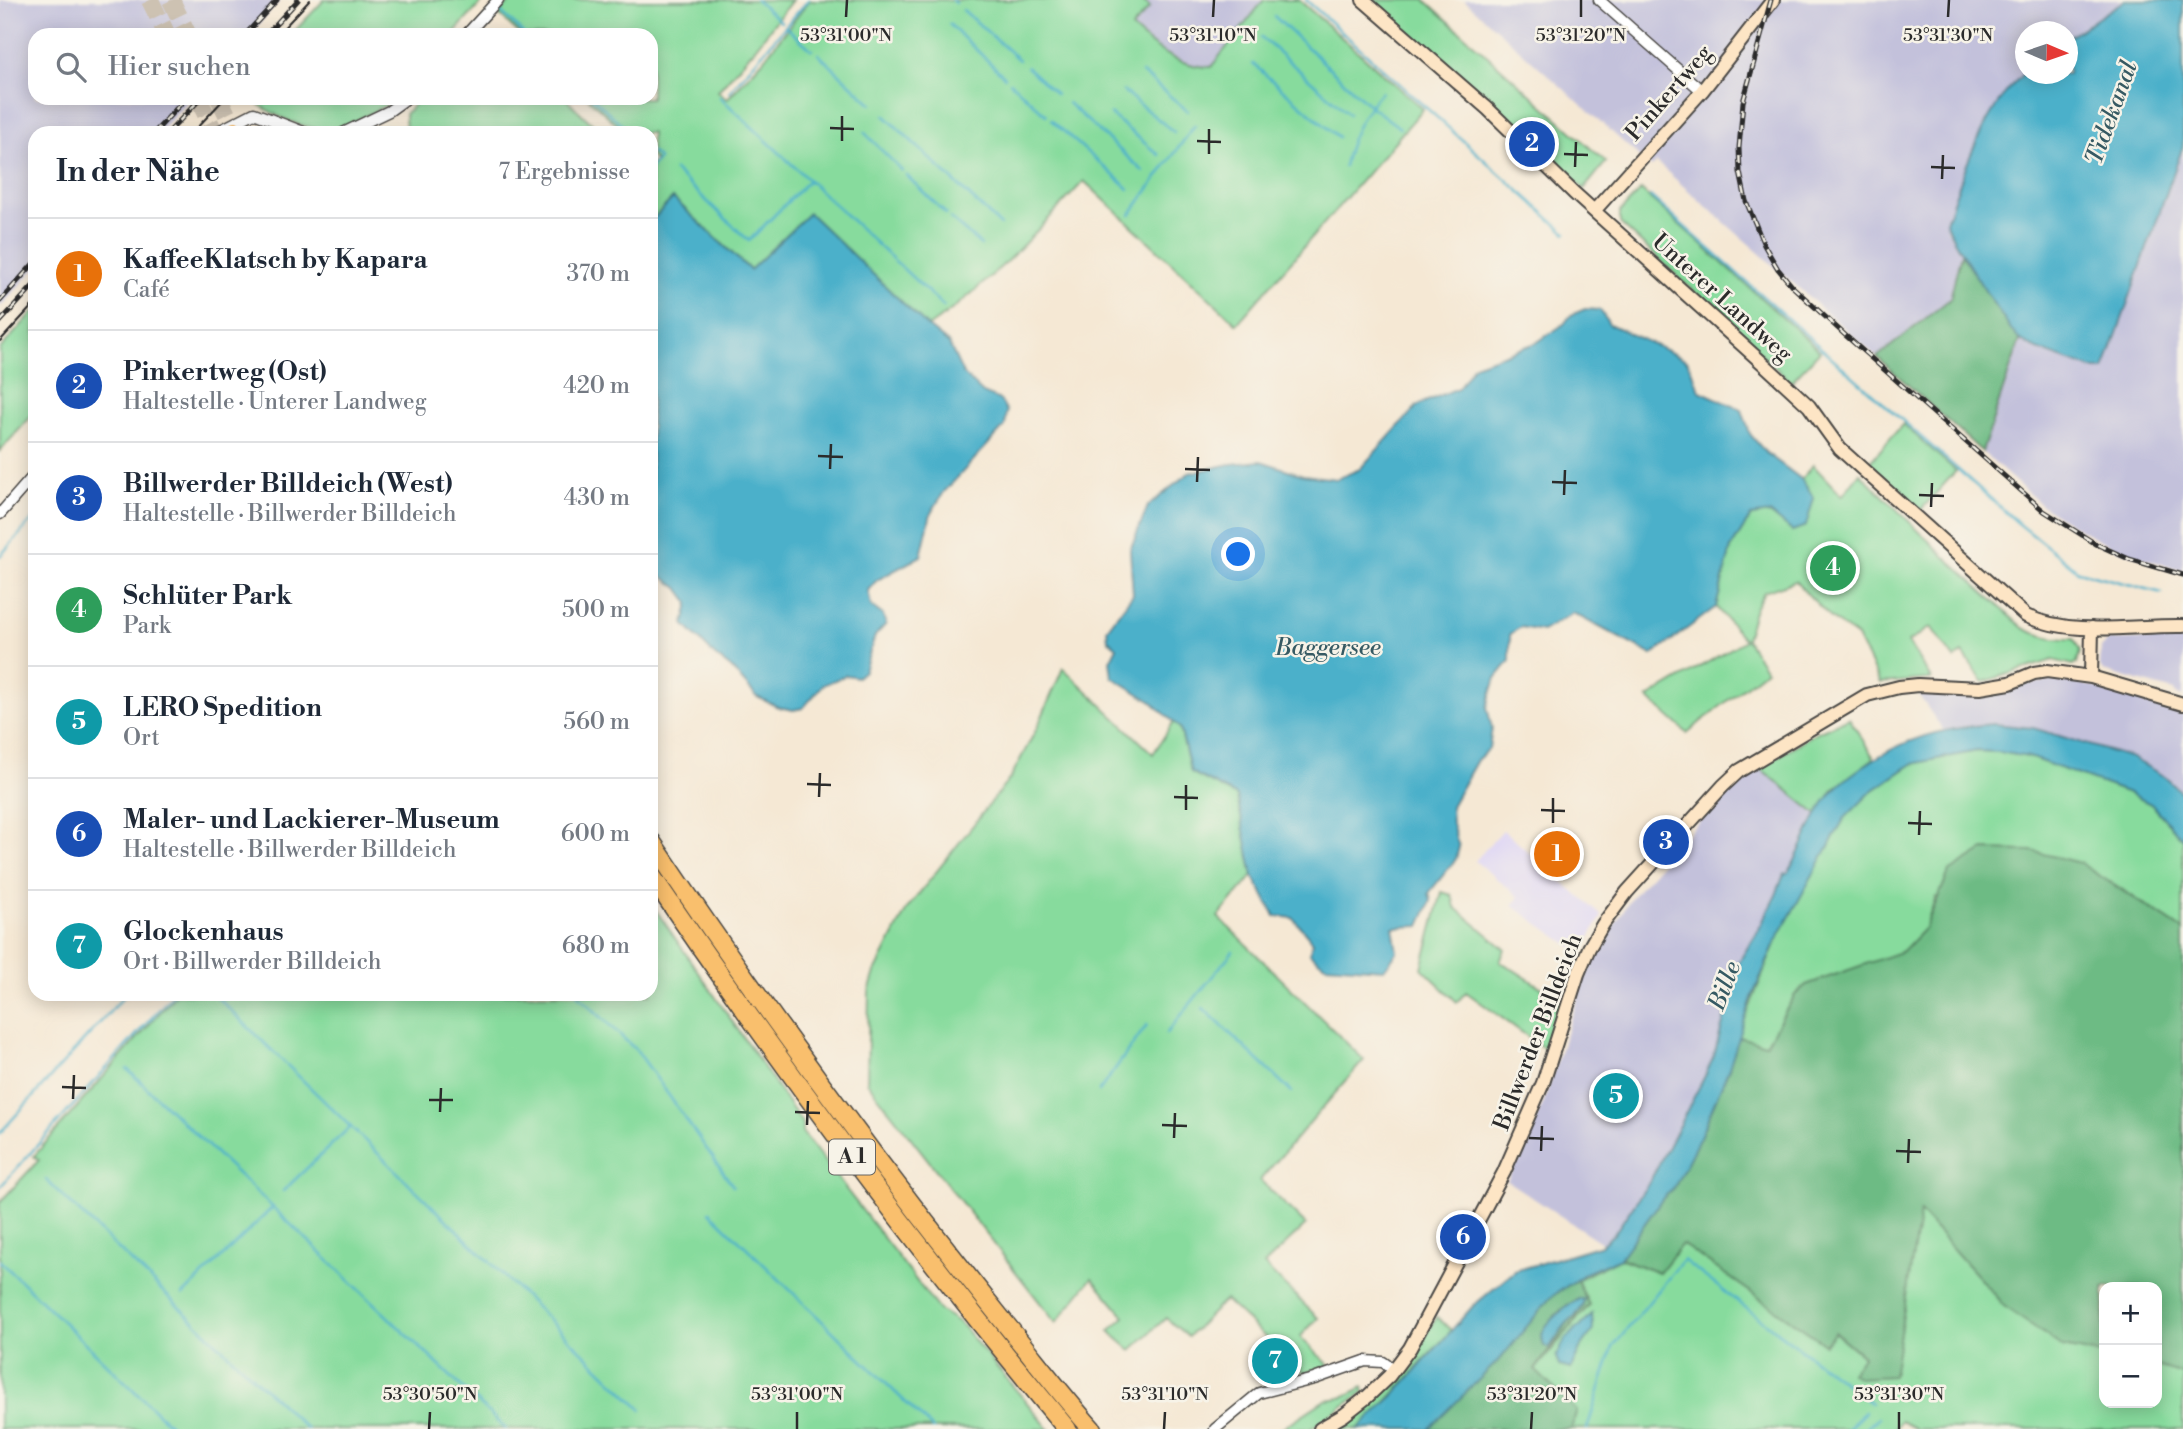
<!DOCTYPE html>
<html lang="de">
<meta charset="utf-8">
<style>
:root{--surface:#fff;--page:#f2f2f3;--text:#1f2937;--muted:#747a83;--line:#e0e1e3;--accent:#b45309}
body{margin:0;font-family:"Libre Bodoni",serif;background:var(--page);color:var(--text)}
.controls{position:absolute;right:21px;bottom:21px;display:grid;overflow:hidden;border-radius:14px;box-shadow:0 4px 18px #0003}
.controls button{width:63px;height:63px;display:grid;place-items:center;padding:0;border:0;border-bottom:2px solid var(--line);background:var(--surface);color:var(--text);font:35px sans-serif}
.compass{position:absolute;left:2015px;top:21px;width:63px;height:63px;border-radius:50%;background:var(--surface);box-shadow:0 4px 18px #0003;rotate:92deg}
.you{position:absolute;left:1239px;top:555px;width:24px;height:24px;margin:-18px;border:5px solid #fff;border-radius:50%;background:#1a73e8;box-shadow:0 0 0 10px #1a73e833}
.badge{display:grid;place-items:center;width:46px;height:46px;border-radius:50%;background:var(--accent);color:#fff;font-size:23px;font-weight:700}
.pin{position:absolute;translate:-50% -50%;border:4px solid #fff;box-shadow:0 2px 7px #0006}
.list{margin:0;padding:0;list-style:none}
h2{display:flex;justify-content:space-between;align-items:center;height:91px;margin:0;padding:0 28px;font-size:30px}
h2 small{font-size:23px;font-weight:400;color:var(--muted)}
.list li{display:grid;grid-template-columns:46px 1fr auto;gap:21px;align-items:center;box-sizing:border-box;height:112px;padding:0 28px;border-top:2px solid var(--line)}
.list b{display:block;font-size:26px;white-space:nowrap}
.list p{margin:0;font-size:23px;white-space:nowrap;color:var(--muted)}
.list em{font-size:23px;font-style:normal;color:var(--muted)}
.icon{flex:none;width:38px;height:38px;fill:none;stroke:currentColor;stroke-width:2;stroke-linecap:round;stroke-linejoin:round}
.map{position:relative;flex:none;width:2183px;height:1429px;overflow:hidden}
.search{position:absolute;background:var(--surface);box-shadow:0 4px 18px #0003;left:28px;top:28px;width:630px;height:77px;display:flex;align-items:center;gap:18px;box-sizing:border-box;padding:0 24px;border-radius:21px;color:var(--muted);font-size:26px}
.panel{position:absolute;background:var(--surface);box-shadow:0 4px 18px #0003;left:28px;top:126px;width:630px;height:875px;border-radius:21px}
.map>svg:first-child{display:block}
.built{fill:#ded5f5}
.industrial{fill:#c3c1db}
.green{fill:#87db9d;stroke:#598364;stroke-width:2}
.forest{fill:#6dbb84;stroke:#4c7358;stroke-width:2;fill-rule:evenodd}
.water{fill:#4bb0ca;stroke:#3b6e7a;stroke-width:2}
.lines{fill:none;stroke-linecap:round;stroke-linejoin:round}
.stream{stroke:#4bb0ca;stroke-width:2.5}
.highway-tunnel{stroke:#cdc2b2;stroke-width:18;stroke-dasharray:18 9;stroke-linecap:butt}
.street-casing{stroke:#494744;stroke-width:13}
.secondary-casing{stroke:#494744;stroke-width:16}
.highway-casing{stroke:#494744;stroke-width:21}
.street{stroke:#fff;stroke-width:10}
.secondary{stroke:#fde5c5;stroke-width:12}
.highway{stroke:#f9bf6d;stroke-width:18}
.tram{stroke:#2b2b2b;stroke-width:2}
.rail-casing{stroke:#2b2b2b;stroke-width:5}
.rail{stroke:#f7f3e8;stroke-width:2.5;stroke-dasharray:8;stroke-linecap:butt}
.ticks{fill:none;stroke:#2b2b2b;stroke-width:2.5}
.labels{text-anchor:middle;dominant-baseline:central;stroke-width:5;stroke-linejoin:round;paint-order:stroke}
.shield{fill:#f7f3e8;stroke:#686764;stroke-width:2}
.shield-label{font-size:21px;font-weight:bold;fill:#2b2b2b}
.street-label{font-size:23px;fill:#2b2b2b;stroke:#f7f3e8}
.water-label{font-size:24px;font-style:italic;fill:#365a63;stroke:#f7f3e8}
.ticks-label{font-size:18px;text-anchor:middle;fill:#2b2b2b;stroke:#f7f3e8;stroke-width:5;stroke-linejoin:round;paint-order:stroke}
</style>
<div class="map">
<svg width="2183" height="1429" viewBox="0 0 2183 1429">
<rect width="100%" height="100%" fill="#f7f3e8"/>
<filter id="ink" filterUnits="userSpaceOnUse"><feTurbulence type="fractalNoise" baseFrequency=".0143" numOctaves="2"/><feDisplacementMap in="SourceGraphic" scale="14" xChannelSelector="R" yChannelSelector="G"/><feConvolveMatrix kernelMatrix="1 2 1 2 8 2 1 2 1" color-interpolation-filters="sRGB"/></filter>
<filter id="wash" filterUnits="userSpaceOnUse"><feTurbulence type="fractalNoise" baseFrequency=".00686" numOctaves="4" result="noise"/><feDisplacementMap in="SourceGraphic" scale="28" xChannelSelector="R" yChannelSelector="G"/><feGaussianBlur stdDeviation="1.57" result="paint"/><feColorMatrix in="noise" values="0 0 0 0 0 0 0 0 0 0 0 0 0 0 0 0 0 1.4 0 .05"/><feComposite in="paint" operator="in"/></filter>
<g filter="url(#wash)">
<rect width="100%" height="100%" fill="#f5e8d4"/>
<path class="built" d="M1503,830L1602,916L1581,953L1513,906L1519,897L1475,861Z"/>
<path class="industrial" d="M0,0H281L249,35H35V98H191L159,133H35V269L0,307Z
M1142,0H1264L1211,67H1198L1155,49L1132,28L1150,8Z
M1464,0H2125L2068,38V32H2025V72L2000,102L1976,142L1964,171L1946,228L1961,254L1950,299L1877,357L1656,162L1651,167Z
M2183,146V571L2119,550L2081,530L2044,507L1982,452L2020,340L2074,363L2104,370Z
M2183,639V697L2175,694L2174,691L2103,671L2100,667L2101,648L2109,640Z
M2062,679L2174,707L2183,712V794L2165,777L2132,758L2033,728L1970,726L1943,730L1918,694L1991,695L2019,685Z
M1760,768L1818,815L1804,847L1789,872L1784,874L1776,895L1759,929L1737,965L1728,992V1005L1714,1056L1669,1147L1636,1203L1614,1234L1602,1243L1507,1181L1543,1104L1587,970L1631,898L1723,794Z"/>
<path class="green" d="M324,0H484L452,35H291Z
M512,0H792L756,47L718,91L727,99L763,60L810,0H1142L1150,7L1132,28C1153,48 1181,67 1211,67L1264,0H1299L1423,109L1237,324L1084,181C1036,232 987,287 928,327L809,214L750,270L673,198L651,221V165L655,161L651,157V133H626L588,98H651V35H521L498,14Z
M1373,0H1425L1606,162L1584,189Z
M250,98H395L391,103C375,110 358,121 341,127C312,136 272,115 250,98Z
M420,98H565L602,133H406L405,114Z
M1641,190L1820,351L1791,382L1620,223V212Z
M35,310V412L0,451V349Z
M1903,424L1956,471L1919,512L1869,463Z
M1813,465L1842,496L1860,473L1943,555L2023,628C2040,637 2054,639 2074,639L2080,651L2077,663L2073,665L2053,660L1983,682L1963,653L1954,659L1931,627L1908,642L1931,679L1880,683L1857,637L1831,618L1795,581L1764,592L1755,608L1746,639L1766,670L1687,733L1648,698L1745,640L1716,607L1731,548L1751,516L1770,513L1792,530L1814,498L1801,479Z
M1063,668L1153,754L1174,721L1180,728L1191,772L1237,796L1253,876L1218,917L1364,1060L1260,1180L1306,1225L1264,1265L1318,1318L1300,1337L1330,1366L1304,1373L1225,1300L1188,1337L1166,1318L1131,1350L1109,1331L1125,1317L1092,1278L1056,1323L867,1082L869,992L875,972L907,909L1011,777L1037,728Z
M1849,718L1874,758L1833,790L1818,815L1760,768L1815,733Z
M1977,751L1999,752L2029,757L2129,793L2151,804L2183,839V930L2111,882L1936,897L1925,928L1903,951L1795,995L1766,1045L1738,1037L1776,941L1803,890L1844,819L1853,807L1872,791L1912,764Z
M1442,892L1452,895L1455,907L1505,949L1500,961L1561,1000L1545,1049L1466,992L1457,1002L1422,968Z
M651,903L802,1123V1132L939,1310L960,1323L1049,1429H0V1202L39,1160L34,1156L176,994H651Z
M1920,1212L2005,1307L2063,1347L2104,1355V1403H2157V1366L2183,1374V1429H1916L1901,1421L1895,1429H1571L1572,1427L1535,1370L1589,1305L1577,1280L1620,1258L1659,1273L1682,1244L1825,1344L1834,1332L1863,1356L1859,1378Z
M1437,1317L1452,1331C1419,1362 1393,1400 1358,1429H1332C1379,1402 1410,1363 1437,1317Z
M1363,1387L1364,1392L1310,1429H1281L1325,1400L1341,1398Z"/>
<path class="forest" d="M1961,254L2020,340L1982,452L1877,357L1950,299Z
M1984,850L2032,851L2080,863L2183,930V1374L2157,1366V1287H2104V1355L2063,1347L2005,1307L1920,1212L1893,1376L1859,1378L1851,1373L1863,1356L1835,1332L1825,1344L1682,1244L1659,1273L1620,1258L1663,1198L1674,1188L1700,1137L1729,1068L1738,1037L1766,1044L1795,995L1806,985L1903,951L1925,928L1949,872Z
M1577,1280L1589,1305L1551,1348L1535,1370L1577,1411L1571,1429H1415L1548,1298ZM1579,1299L1583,1306L1575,1318L1570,1320L1549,1348L1543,1341C1541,1324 1565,1305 1579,1299Z"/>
<path class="water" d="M2125,0H2183V146L2104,370H2096C2079,364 2033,350 2020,340C2011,333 1946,232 1946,222C1964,170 1983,110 2025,72L2068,74V38Z
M673,198L750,270L809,213L928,327L949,344L963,374L983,393L1000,400L1007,411L1005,426L944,492L931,513L921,556L877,580L868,590L871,606L883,615L886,624L875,636L864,671L857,677L846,675L823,685L803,708L793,710L778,707L757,697L731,668L714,655L684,624L689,603L678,588L651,568V221Z
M1585,309L1600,310L1609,324L1687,360L1700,391L1742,410L1750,434L1765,452L1801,479L1814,498L1806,526L1792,531L1770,513L1751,516L1731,548L1716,607L1652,655L1573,613L1542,631L1521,627L1510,634V661L1496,678L1487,707L1492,728L1489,749L1477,760L1451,806L1452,824L1459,847L1456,859L1429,893L1431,901L1420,926L1393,927L1397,952L1384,969L1325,965L1309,953L1313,942L1293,918L1275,916L1253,876L1237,796L1191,772L1180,728L1152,702L1112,677L1110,661L1117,647L1108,640L1107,629L1133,594L1130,550L1148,506L1189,473L1231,464L1261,461L1303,475L1337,479L1360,469L1418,405L1458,388L1474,365L1536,343L1564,324L1571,315Z
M1993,724L2033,728L2132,758L2165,777L2183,794V839L2151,804L2129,793L2029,757L1999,752L1977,751L1912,764L1872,791L1844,819L1776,941L1753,995L1729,1068L1700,1137L1674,1188L1663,1198L1620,1258L1586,1273L1550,1298L1503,1356L1429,1429H1358L1395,1394L1473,1306L1515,1271L1601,1245L1614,1234L1650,1181L1706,1074L1714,1056L1728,1005V992L1737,965L1759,929L1776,895L1784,874L1789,872C1802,849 1811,821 1826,800C1835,787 1849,776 1862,767C1906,737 1940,729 1993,724Z
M1579,1299H1584C1582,1312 1575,1315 1567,1323C1561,1330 1555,1340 1549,1348L1544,1346C1543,1345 1542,1336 1542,1335C1544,1322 1569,1304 1579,1299Z
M1592,1314L1593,1330L1581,1347L1571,1369L1559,1366L1556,1357L1565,1340L1576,1328L1580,1327Z"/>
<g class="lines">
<path class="stream" d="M756,0L781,22
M952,0L955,3
M1306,0L1566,233
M499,10L525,35
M963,10L1019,60
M1274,16L1369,105L1400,128
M949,24L1005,77
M786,27L812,50
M1261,37L1349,114
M818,54L872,104
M1253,64L1338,137
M1027,67L1056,94
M1142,73L1188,111
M1010,82L1046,115
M1123,91L1174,132
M729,92L808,0
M720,97L944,307
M593,98L631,133
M1068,103L1144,172
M1110,114L1159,155
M884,115L1000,225
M1051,120L1129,189
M864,132L902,171
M651,152L659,159L651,167
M1344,166C1350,137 1362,113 1381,92
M674,170L749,241L809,180
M906,175L946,214
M1650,196L2018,523L2078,571L2162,593
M1130,215L1195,125
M950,218L981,245
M0,556L35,517
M214,994L642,1410
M577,994L638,1052L733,1186
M1203,1008L1292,1092
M1166,1034L1233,951
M127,1069L506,1429
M1099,1091L1147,1025
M0,1133L126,994
M46,1180L307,1429
M0,1187L173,994
M283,1191L350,1127
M710,1212L933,1429
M0,1261L174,1429
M183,1295L273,1207
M1587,1429L1613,1347L1683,1260L1871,1403
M1847,1429L1865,1412
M1865,1429L1878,1418"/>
</g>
</g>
<g filter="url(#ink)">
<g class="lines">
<path class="highway-tunnel" d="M150,0L167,35
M171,0L188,35
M198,98L215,133
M219,98L235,131"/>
<g class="street-casing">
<path id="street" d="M1599,0L1702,91
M466,35L498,0
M215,133L254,113L306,133
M343,133L389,111L407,98
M0,514L35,474
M1215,1429L1259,1393L1314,1379L1365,1361L1383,1362L1394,1370"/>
</g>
<g class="secondary-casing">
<path id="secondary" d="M1363,0L1488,109L1574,193L1768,368L1809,406L1840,449L2026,616C2074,637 2132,625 2183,626
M1594,211L1702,91L1773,0
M2091,677L2092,628
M1320,1429L1344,1415L1367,1397L1389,1376L1410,1348L1504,1172L1543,1083L1578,974L1589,948L1603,924L1627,892L1723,786L1739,771L1867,695L1899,687L1918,685L1980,688L2010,683L2034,673L2047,671L2091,677L2183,704"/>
</g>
<g class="highway-casing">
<path id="highway" d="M235,131L236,133
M651,841C762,1006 879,1167 1004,1322C1033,1357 1061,1394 1092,1429
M651,875C781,1066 919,1252 1067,1429"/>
</g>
<use href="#street" class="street"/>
<use href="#secondary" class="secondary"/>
<use href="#highway" class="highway"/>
<path class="tram" d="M277,35L310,0
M192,133L225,98
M0,341L35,303"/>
<g class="rail-casing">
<path id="rail" d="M1771,0L1743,102L1739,148L1740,172L1746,201L1764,245L1778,269L1793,287L1845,335L2044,511L2096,544L2129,559L2183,575
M245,35L277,0
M266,35L298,0
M154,133L186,98
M168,133L201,98
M0,301L35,262
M0,322L35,284"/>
</g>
<use href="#rail" class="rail"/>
</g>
</g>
<path class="ticks" d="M846,17L847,0M1213,17L1214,0M1581,17V0M1948,17L1949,0M830,128L854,129M842,141V116M1197,141L1221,142M1209,154V129M1564,154L1588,155M1575,167L1576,142M1931,167L1955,168M1942,179L1943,155M818,456L843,457M830,469L831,444M1185,469L1210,470M1197,482L1198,457M1552,482L1577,483M1564,495L1565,470M1919,495L1944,496M1931,507L1932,483M807,784L831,785M819,797L820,773M1174,797L1198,798M1186,810V785M1541,810L1565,811M1553,823V798M1908,823L1932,824M1919,835L1920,811M62,1087L86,1088M73,1099L74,1075M429,1100H453M440,1112L441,1088M795,1112L820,1113M807,1125L808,1101M1162,1125L1187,1126M1174,1138L1175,1113M1529,1138L1554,1139M1541,1151L1542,1126M1896,1151L1921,1152M1908,1163L1909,1139M429,1429L430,1412M797,1429V1412M1164,1429L1165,1412M1531,1429L1532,1412M1899,1429V1412"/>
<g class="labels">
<rect class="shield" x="829" y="1139.5" width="46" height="35" rx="5"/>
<g class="shield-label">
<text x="852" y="1157">A 1</text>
</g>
<g class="street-label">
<text transform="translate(1669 93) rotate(-49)">Pinkertweg</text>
<text transform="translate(1722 298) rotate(42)">Unterer Landweg</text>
<text transform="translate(1538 1032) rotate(-69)">Billwerder Billdeich</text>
</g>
<g class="water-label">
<text transform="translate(2112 113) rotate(-70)">Tidekanal</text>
<text x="1328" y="648">Baggersee</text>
<text transform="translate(1725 986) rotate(-69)">Bille</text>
</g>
</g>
<g class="ticks-label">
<text x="846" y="41">53°31'00"N</text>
<text x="1213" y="41">53°31'10"N</text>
<text x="1581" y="41">53°31'20"N</text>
<text x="1948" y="41">53°31'30"N</text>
<text x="430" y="1400">53°30'50"N</text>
<text x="797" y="1400">53°31'00"N</text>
<text x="1165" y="1400">53°31'10"N</text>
<text x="1532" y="1400">53°31'20"N</text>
<text x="1899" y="1400">53°31'30"N</text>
</g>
</svg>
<div class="controls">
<button>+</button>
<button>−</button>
</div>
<svg class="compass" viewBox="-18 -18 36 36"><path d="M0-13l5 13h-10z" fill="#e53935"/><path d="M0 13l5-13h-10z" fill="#747a83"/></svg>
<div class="you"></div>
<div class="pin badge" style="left:1557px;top:854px;background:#e8710a">1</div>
<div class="pin badge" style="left:1532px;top:144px;background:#1a4fb4">2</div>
<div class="pin badge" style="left:1666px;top:842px;background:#1a4fb4">3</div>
<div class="pin badge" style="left:1833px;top:568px;background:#2e9e5b">4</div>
<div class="pin badge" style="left:1616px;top:1096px;background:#0f9aa8">5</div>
<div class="pin badge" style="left:1463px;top:1237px;background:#1a4fb4">6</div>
<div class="pin badge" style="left:1275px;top:1361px;background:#0f9aa8">7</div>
<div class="search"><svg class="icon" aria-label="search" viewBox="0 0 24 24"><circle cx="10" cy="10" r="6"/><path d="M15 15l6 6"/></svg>Hier suchen</div>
<section class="panel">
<h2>In der Nähe<small>7 Ergebnisse</small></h2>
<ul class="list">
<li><span class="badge" style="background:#e8710a">1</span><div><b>KaffeeKlatsch by Kapara</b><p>Café</p></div><em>370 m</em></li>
<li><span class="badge" style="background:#1a4fb4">2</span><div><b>Pinkertweg (Ost)</b><p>Haltestelle · Unterer Landweg</p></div><em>420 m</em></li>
<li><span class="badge" style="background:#1a4fb4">3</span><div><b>Billwerder Billdeich (West)</b><p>Haltestelle · Billwerder Billdeich</p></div><em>430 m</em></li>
<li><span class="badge" style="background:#2e9e5b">4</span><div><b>Schlüter Park</b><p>Park</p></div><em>500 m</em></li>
<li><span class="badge" style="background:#0f9aa8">5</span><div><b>LERO Spedition</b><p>Ort</p></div><em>560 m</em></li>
<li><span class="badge" style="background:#1a4fb4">6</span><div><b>Maler- und Lackierer-Museum</b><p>Haltestelle · Billwerder Billdeich</p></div><em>600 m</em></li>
<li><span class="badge" style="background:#0f9aa8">7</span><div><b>Glockenhaus</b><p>Ort · Billwerder Billdeich</p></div><em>680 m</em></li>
</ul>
</section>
</div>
